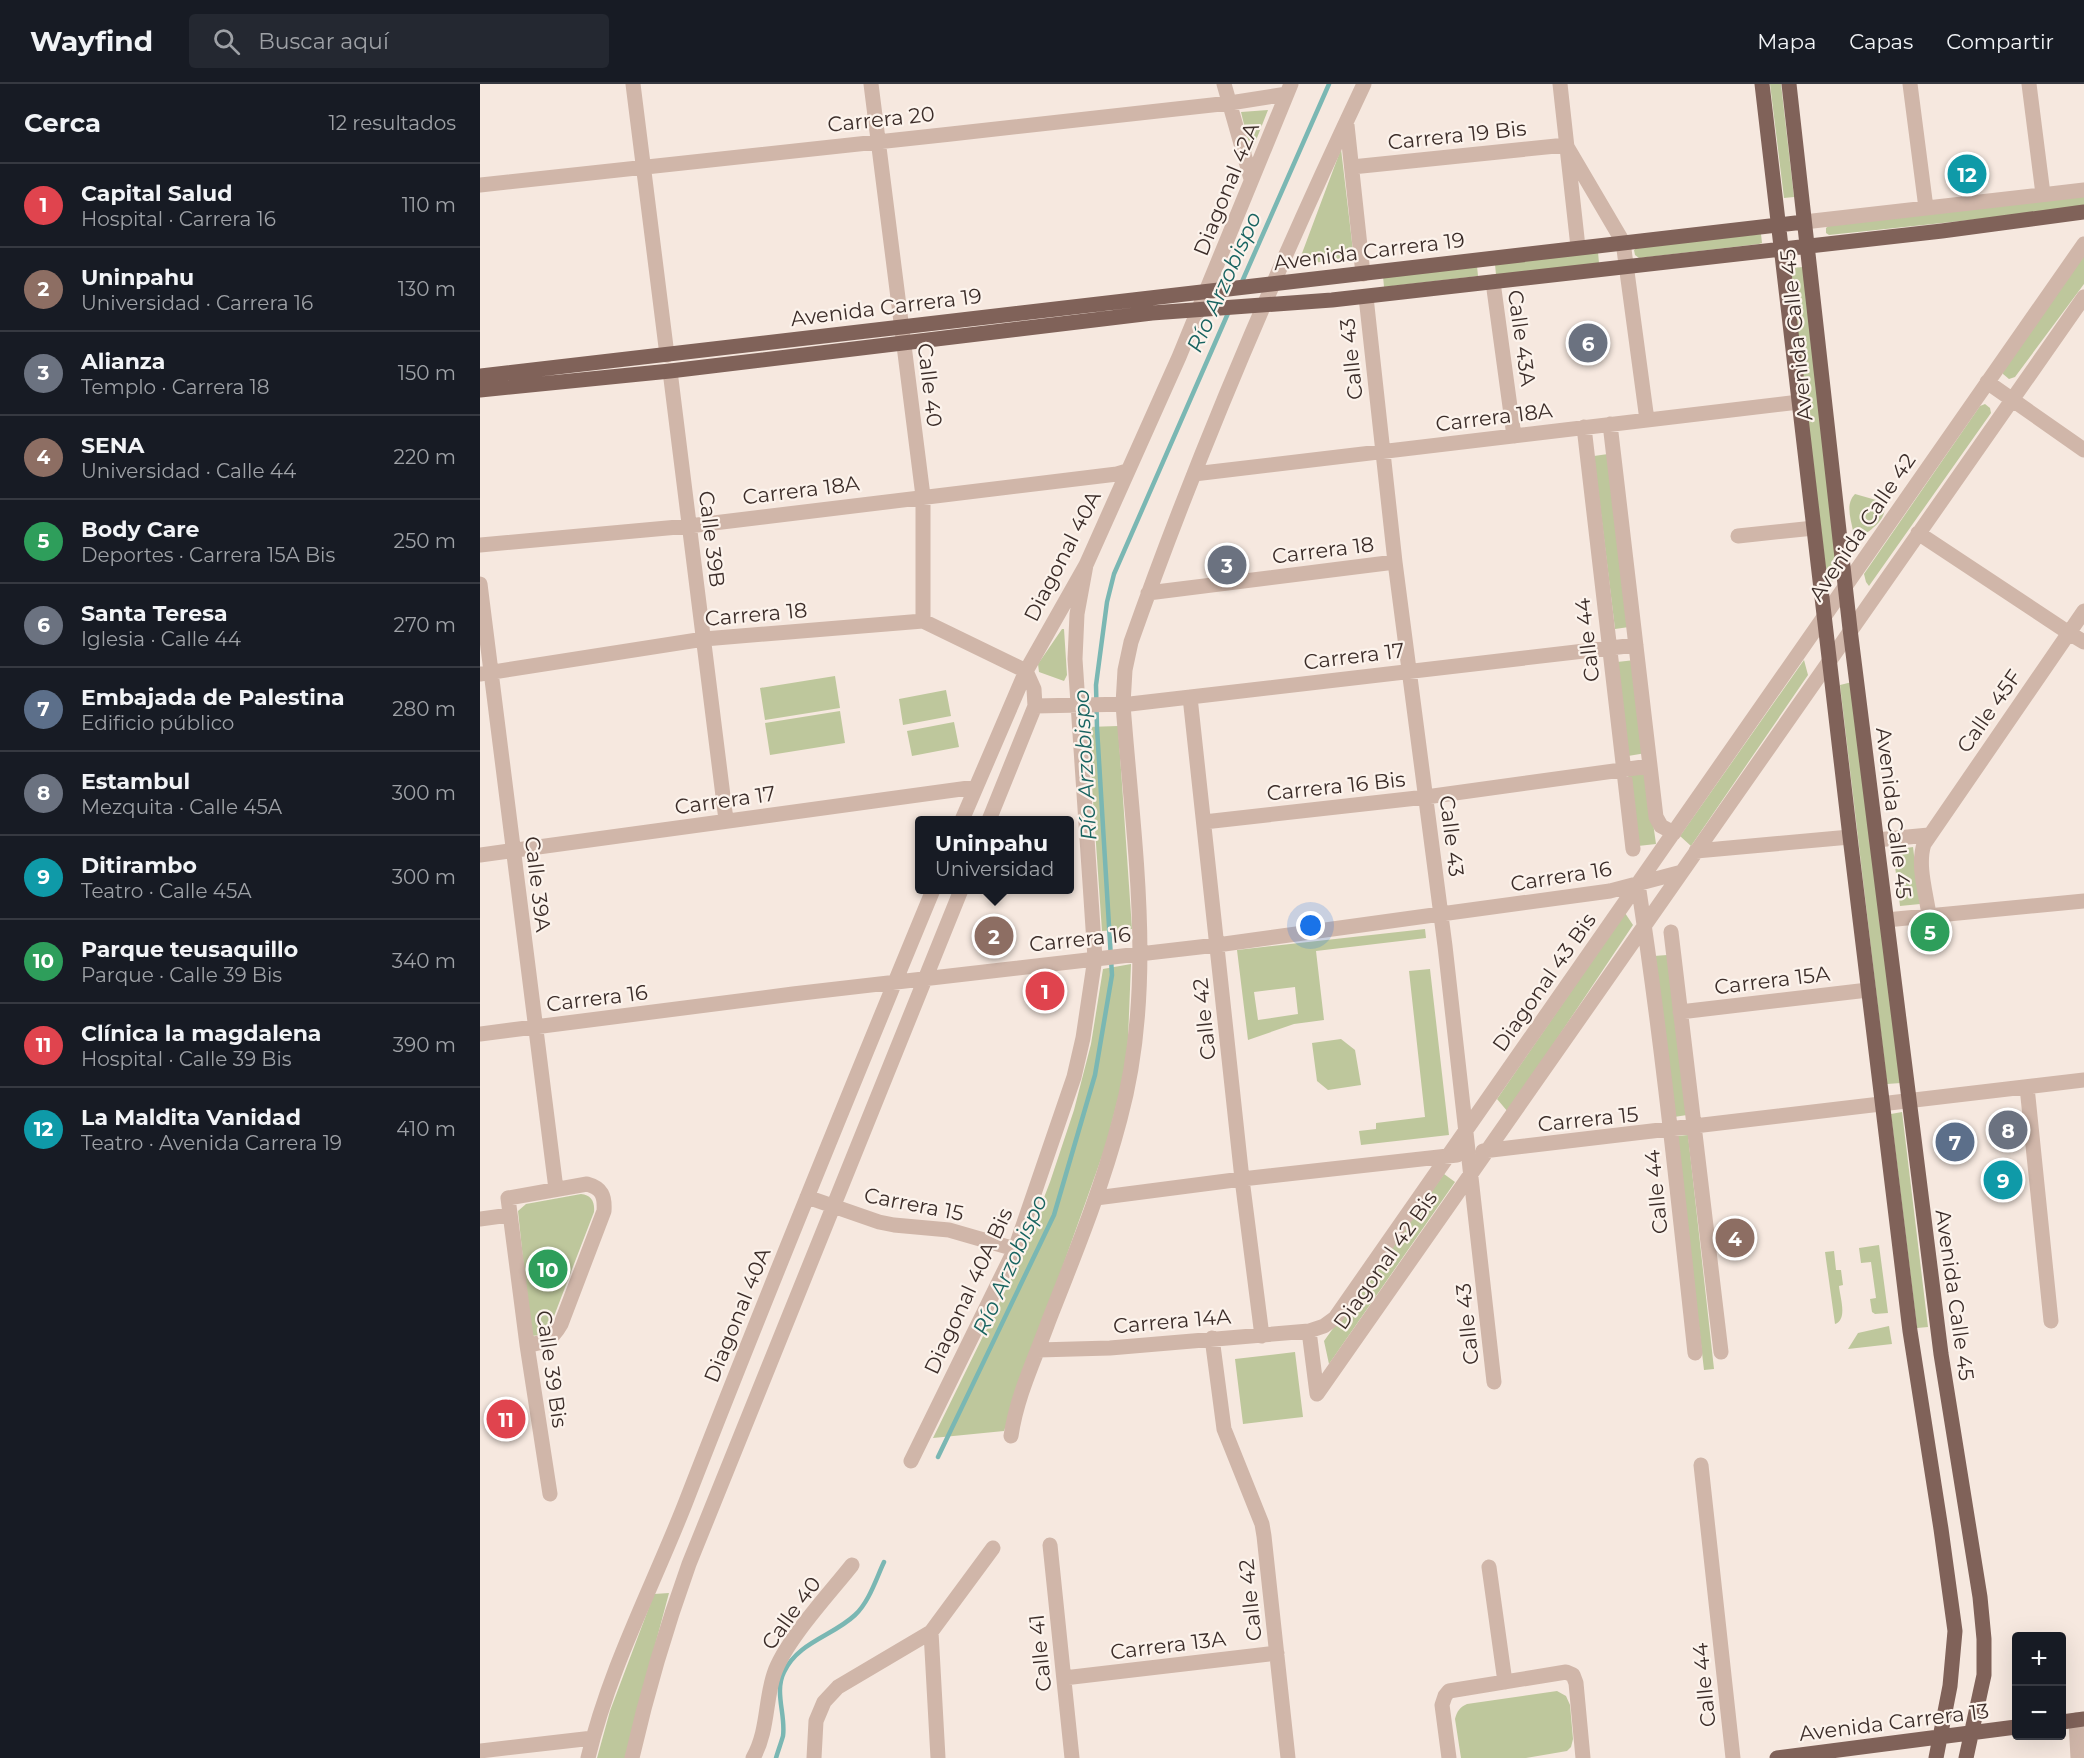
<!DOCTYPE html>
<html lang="es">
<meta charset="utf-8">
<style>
:root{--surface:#171b24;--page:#242831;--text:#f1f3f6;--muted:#9ea1a6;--line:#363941;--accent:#d93025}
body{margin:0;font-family:Montserrat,sans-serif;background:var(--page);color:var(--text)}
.controls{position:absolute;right:18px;bottom:18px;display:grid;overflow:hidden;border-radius:6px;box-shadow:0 6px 24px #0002}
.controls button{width:54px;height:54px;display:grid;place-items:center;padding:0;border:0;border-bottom:2px solid var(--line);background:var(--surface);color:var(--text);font:30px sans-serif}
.you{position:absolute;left:831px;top:842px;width:21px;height:21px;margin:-15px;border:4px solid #fff;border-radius:50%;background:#1a73e8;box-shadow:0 0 0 9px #1a73e833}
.badge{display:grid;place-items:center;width:39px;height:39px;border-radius:50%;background:var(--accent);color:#fff;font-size:20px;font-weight:700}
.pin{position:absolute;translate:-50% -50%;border:3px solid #fff;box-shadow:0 2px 6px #0006}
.popup{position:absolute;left:435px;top:732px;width:159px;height:78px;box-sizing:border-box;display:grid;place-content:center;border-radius:6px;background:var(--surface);filter:drop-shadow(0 2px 4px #0005);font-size:20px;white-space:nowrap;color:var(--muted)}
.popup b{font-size:22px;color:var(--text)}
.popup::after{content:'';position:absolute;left:50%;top:100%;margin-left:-12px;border:12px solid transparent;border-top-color:var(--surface)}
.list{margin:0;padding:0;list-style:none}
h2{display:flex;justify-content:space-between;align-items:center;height:78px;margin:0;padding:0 24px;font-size:26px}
h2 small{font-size:20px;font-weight:400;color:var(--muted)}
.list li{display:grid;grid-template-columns:39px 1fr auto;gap:18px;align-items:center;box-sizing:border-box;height:84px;padding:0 24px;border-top:2px solid var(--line)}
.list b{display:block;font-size:22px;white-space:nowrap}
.list p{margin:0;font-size:20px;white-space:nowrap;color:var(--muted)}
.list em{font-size:20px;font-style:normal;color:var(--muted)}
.icon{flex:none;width:33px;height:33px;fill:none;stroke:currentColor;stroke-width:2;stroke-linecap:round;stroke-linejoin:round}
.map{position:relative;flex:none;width:1604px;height:1674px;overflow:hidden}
header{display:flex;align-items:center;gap:36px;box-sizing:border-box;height:84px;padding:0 30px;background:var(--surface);border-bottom:2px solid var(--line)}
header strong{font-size:28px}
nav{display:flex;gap:33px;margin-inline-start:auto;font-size:21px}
.search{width:420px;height:54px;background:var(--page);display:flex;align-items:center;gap:15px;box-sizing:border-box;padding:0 21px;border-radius:6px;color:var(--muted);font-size:22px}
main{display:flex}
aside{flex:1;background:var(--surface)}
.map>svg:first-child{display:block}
.green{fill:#bec79c;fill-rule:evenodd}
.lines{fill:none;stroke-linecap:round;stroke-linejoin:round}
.stream{stroke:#7ab7b3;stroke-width:4.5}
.minor{stroke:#d0b6a9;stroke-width:15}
.major{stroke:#806259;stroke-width:15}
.labels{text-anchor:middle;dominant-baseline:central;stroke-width:4.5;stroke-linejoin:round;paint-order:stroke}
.street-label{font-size:21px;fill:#3c2d29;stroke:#fcf3ec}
.water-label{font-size:22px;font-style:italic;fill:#196461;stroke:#fcf3ec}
</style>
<header>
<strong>Wayfind</strong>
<div class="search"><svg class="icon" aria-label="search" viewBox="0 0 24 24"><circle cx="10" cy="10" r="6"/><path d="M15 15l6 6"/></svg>Buscar aquí</div>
<nav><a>Mapa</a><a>Capas</a><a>Compartir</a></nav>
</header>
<main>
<aside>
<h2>Cerca<small>12 resultados</small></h2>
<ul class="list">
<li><span class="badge" style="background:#e0444e">1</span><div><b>Capital Salud</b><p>Hospital · Carrera 16</p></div><em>110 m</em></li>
<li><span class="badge" style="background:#8d6e63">2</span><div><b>Uninpahu</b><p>Universidad · Carrera 16</p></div><em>130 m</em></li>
<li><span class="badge" style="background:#6b7280">3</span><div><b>Alianza</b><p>Templo · Carrera 18</p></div><em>150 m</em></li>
<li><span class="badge" style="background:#8d6e63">4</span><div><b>SENA</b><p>Universidad · Calle 44</p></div><em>220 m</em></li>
<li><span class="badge" style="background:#2e9e5b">5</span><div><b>Body Care</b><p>Deportes · Carrera 15A Bis</p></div><em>250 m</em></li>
<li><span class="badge" style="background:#6b7280">6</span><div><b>Santa Teresa</b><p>Iglesia · Calle 44</p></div><em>270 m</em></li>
<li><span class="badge" style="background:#5c6f8a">7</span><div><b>Embajada de Palestina</b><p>Edificio público</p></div><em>280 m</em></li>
<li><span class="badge" style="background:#6b7280">8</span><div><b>Estambul</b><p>Mezquita · Calle 45A</p></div><em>300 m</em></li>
<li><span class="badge" style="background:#0f9aa8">9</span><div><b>Ditirambo</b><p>Teatro · Calle 45A</p></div><em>300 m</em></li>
<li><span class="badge" style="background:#2e9e5b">10</span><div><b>Parque teusaquillo</b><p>Parque · Calle 39 Bis</p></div><em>340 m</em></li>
<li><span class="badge" style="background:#e0444e">11</span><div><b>Clínica la magdalena</b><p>Hospital · Calle 39 Bis</p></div><em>390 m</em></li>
<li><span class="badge" style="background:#0f9aa8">12</span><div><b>La Maldita Vanidad</b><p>Teatro · Avenida Carrera 19</p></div><em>410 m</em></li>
</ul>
</aside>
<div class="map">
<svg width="1604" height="1674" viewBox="0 0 1604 1674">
<rect width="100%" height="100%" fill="#f6e8df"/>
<path class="green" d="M1290,0H1301L1314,113L1304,114Z
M788,26L771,69L761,28Z
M861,65L874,175L818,180Z
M1604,111V124L1349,151L1346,149V144L1349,141Z
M1281,150L1282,159L1279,160L1159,174L1155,171L1154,166L1158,163Z
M1118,168L1119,179L1016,191L1015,180Z
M1604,171V200L1535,293L1529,295L1523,290V285Z
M997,182L998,192L904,203L903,192Z
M1323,183L1358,487L1348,505L1310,184Z
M1505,320L1510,324L1511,329L1389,502L1386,498L1384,490L1500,322Z
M1128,370L1149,543L1135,545L1114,372Z
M1375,410L1403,418C1410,432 1393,445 1382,452L1373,447C1371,435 1365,420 1375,410Z
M582,545H584L587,591L584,597L559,588L558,580Z
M1155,576L1166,669L1148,672L1137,578Z
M1324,576L1328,591L1211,762L1200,752Z
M355,592L360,624L285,636L280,604Z
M1372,598L1421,999L1407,1000L1360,601Z
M466,606L471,632L423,641L419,615Z
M360,627L365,659L290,671L285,639Z
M474,638L479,663L432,672L427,647Z
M638,642L652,845L622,847L608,643Z
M1166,689L1176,760L1158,762L1148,691Z
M1433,763L1440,820L1420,822L1413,766Z
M1145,829L1153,841L1028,1028L1017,1015Z
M945,845L946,854L836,867L844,936L814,940L768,956L757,866ZM815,903L818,930L778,936L774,908Z
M1187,871L1207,1031L1194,1033L1174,872Z
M651,880L647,980L626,1061L524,1347L453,1354L538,1181L570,1098L594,1026L611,960L623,885Z
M950,885L969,1051L881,1061L879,1047L896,1045V1039L945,1033L929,887Z
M861,955L875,966L881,1001L848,1006L837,997L832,959Z
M1422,1028L1448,1243L1437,1244L1411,1030Z
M1208,1051L1234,1285L1224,1286L1197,1052Z
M964,1090L975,1098L849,1280L844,1257Z
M101,1110C111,1111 115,1117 114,1128L71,1240L61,1251L51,1252L38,1127L46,1120Z
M1399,1161L1408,1229L1395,1230L1392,1228L1390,1215L1396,1214L1391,1178L1381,1179L1379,1164Z
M1354,1167L1356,1186H1361L1363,1201L1359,1202C1360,1214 1368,1235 1355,1240L1345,1168Z
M1409,1242L1412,1260L1368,1265L1378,1249Z
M815,1268L823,1333L763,1340L755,1275Z
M189,1509L145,1674H117L130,1627L174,1510Z
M1077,1607L1086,1612L1090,1621L1093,1655L1091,1663L1087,1667L1046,1674H981L975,1635C977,1627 980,1623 987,1620Z"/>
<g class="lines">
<path class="stream" d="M761,200L849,0
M458,1373L574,1131L615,991L632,891L617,644L616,601L627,518L634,490L749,227
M296,1674C298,1667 301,1659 303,1652C306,1631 294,1608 304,1588C318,1558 353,1552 375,1531C389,1518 396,1495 404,1478"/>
<path class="minor" d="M153,0L187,271
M391,0L443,412V537
M744,0L771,95
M1080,0L1098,163
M1430,0L1446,124
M1549,0L1563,110
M867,41L883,190
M1086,61L1143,158L1167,336
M872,83L1086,61
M0,101C250,76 500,46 750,19L807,10
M1324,138L1604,106
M1013,198L1034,352
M886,213L915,478L965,862L1014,1298
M190,287L246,736
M1507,298L1604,366
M1130,340L1176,733L1181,742L1194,749
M1104,343L1153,765
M714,390L1319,318
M1438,449L1589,549L1604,558
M1258,452L1334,444
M0,461L209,442L637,390L647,387
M0,500L76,1105
M668,509L915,478
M0,590L224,555L443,537L546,587
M710,613L762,1095L782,1252
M555,622L650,620L1156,561
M482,736L546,587L606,481L699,273L811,0
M509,736L555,622L554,605L546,587
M724,738L946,713L1170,682
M1396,756L1449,751
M1216,767L1370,753
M0,771L496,703
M1158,800C1182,956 1198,1113 1215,1269
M1449,831C1446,809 1437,781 1444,760L1604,527
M1406,836L1604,817
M1191,848L1241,1268
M1200,928L1388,906
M0,950L313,910L737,861L961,830L1130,807L1202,788
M1547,1003L1571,1237
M1003,1067L1604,996
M327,1113L399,1138L414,1141L469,1146L535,1165
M616,1114L762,1095L977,1071
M0,1135L30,1131
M829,1247L837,1310
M732,1254L744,1345L782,1440L784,1452L808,1674
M47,1261C64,1259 72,1256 81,1240L124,1127C125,1112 122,1104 107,1100L28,1114L47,1261L70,1410
M558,1266L630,1264L829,1247L844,1242L855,1234L1604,160
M837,1310C1094,945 1347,578 1604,213
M531,1352C537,1311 555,1275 569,1236C595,1170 622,1104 640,1035C677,900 653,757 643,620L645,586L651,558C718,368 798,182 884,0
M431,1377L535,1165L594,993L603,954L615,874L595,575L597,530L606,481
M1221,1381L1253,1674
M570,1461L592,1674
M1009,1483L1025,1598
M451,1548L458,1674
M584,1594L797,1569
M1596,1636L1598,1674
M0,1667L113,1654
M108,1674C129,1585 172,1504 205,1420C285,1214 369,1009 453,806
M152,1674C167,1608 186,1544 209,1480L481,806
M273,1674C288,1648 285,1617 294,1590C305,1557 350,1509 372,1481
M334,1674L336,1637L344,1618L358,1603L451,1548L513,1464
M969,1674L962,1621L965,1612L969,1607L1086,1588L1093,1591L1096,1599L1103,1674"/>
<path class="major" d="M1282,0L1370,753L1430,1247L1461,1445L1475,1547L1470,1602L1456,1674
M1309,0L1370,545L1461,1270L1500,1513L1504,1555V1591L1486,1674
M0,292L1324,138
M0,306L190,287L672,229L852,216L1462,147L1604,128
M1582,1638L1604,1635
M1297,1674L1536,1643"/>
</g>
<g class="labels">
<g class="street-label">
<text transform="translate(401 35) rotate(-6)">Carrera 20</text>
<text transform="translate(977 51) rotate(-6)">Carrera 19 Bis</text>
<text transform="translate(746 105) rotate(-68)">Diagonal 42A</text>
<text transform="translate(889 167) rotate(-7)">Avenida Carrera 19</text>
<text transform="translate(406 223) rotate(-7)">Avenida Carrera 19</text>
<text transform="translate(1316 251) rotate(-96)">Avenida Calle 45</text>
<text transform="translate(1042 254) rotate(82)">Calle 43A</text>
<text transform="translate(871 275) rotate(-96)">Calle 43</text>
<text transform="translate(450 301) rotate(83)">Calle 40</text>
<text transform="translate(1014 333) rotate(-7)">Carrera 18A</text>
<text transform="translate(321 406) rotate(-7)">Carrera 18A</text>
<text transform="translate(1382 443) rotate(-56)">Avenida Calle 42</text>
<text transform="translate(232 455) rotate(83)">Calle 39B</text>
<text transform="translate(843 466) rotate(-7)">Carrera 18</text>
<text transform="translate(582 472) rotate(-63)">Diagonal 40A</text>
<text transform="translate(276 530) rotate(-5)">Carrera 18</text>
<text transform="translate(1107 556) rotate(-97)">Calle 44</text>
<text transform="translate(874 572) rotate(-7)">Carrera 17</text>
<text transform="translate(1509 627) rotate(-55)">Calle 45F</text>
<text transform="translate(856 702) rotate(-6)">Carrera 16 Bis</text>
<text transform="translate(245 716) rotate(-8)">Carrera 17</text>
<text transform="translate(1414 729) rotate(83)">Avenida Calle 45</text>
<text transform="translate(972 752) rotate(83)">Calle 43</text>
<text transform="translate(1081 792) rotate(-9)">Carrera 16</text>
<text transform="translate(58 800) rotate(83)">Calle 39A</text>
<text transform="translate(600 855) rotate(-6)">Carrera 16</text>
<text transform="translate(1292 896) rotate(-7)">Carrera 15A</text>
<text transform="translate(1064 898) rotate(-55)">Diagonal 43 Bis</text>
<text transform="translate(117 914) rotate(-7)">Carrera 16</text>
<text transform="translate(724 935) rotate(-96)">Calle 42</text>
<text transform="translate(1108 1035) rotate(-6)">Carrera 15</text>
<text transform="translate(1176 1108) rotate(-96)">Calle 44</text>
<text transform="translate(434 1120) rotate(11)">Carrera 15</text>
<text transform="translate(905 1176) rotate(-55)">Diagonal 42 Bis</text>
<text transform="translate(488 1207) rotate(-65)">Diagonal 40A Bis</text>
<text transform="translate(1475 1211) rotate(82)">Avenida Calle 45</text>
<text transform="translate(257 1231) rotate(-68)">Diagonal 40A</text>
<text transform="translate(692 1237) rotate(-5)">Carrera 14A</text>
<text transform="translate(987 1240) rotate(-96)">Calle 43</text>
<text transform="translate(72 1285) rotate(82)">Calle 39 Bis</text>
<text transform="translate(770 1516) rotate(-96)">Calle 42</text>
<text transform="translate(311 1529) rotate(-54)">Calle 40</text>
<text transform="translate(688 1561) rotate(-7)">Carrera 13A</text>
<text transform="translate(560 1569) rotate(-96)">Calle 41</text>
<text transform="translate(1224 1601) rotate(-96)">Calle 44</text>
<text transform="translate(1414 1638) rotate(-7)">Avenida Carrera 13</text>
</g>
<g class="water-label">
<text transform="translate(744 198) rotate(-66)">Río Arzobispo</text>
<text transform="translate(605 681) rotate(-93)">Río Arzobispo</text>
<text transform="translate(530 1181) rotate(-66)">Río Arzobispo</text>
</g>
</g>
</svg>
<div class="controls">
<button>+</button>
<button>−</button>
</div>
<div class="you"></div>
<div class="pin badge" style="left:565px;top:907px;background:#e0444e">1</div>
<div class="pin badge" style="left:514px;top:852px;background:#8d6e63">2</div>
<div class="popup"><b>Uninpahu</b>Universidad</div>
<div class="pin badge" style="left:747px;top:481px;background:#6b7280">3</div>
<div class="pin badge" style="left:1255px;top:1154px;background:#8d6e63">4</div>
<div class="pin badge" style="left:1450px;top:848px;background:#2e9e5b">5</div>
<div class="pin badge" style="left:1108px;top:259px;background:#6b7280">6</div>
<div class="pin badge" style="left:1475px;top:1058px;background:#5c6f8a">7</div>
<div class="pin badge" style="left:1528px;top:1046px;background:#6b7280">8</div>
<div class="pin badge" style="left:1523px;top:1096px;background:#0f9aa8">9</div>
<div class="pin badge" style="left:68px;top:1185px;background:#2e9e5b">10</div>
<div class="pin badge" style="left:26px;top:1335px;background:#e0444e">11</div>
<div class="pin badge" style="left:1487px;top:90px;background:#0f9aa8">12</div>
</div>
</main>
